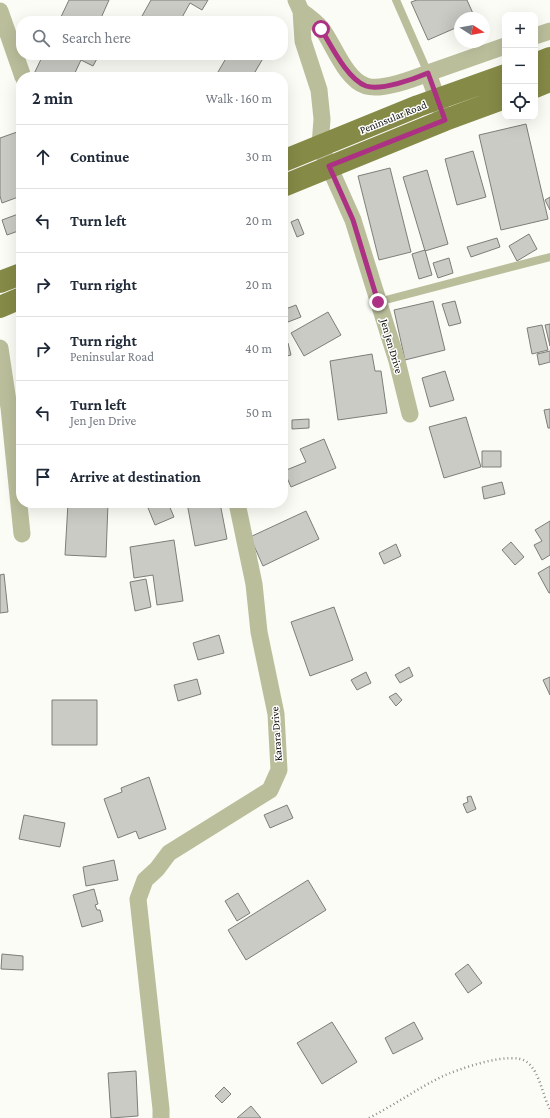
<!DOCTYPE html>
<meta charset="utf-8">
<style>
:root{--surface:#fff;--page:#f6f6f7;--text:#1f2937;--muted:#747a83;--line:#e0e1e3}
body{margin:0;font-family:"Crimson Pro",serif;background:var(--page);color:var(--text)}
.controls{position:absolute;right:12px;top:12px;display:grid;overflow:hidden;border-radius:8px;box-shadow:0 4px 16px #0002}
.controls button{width:36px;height:36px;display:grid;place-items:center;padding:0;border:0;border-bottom:1px solid var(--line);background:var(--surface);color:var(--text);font:20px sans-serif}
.compass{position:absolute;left:454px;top:12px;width:36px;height:36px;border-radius:50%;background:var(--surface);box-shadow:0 4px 16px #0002;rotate:101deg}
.stop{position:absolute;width:12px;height:12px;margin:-9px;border:3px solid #ac3083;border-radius:50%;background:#fff}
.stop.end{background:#ac3083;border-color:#fff;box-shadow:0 1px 4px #0008}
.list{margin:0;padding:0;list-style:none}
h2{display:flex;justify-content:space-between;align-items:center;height:52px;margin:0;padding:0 16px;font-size:17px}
h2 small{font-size:13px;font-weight:400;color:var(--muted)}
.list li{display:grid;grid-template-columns:26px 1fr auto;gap:12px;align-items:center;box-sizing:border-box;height:64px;padding:0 16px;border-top:1px solid var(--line)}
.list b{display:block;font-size:15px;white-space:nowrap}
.list p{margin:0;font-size:13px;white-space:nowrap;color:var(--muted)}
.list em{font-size:13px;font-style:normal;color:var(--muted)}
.icon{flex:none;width:22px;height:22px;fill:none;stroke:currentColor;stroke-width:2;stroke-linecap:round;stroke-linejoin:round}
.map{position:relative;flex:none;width:550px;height:1118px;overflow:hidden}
.search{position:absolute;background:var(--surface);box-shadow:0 4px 16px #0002;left:16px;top:16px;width:272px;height:44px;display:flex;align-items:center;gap:10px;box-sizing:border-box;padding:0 14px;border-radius:16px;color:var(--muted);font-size:15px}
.panel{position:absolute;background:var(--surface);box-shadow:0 4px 16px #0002;left:16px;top:72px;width:272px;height:436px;border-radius:16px}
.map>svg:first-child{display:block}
.building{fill:#cacbc5;stroke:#7e7e79}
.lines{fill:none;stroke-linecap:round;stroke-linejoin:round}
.path{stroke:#8c8c88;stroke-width:2.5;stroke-dasharray:1 3;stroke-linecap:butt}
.service{stroke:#bbbe9b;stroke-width:8}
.minor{stroke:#bbbe9b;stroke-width:17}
.primary{stroke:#858a47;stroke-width:22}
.route{stroke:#ac3083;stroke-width:5}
.labels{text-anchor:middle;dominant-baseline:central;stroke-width:3;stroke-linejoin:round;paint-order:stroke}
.street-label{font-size:11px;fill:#0d0d0b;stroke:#fffffe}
</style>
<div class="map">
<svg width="550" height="1118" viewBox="0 0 550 1118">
<rect width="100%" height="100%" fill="#fbfcf6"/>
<path class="building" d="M69,0H109L101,18L107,21H59Z
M151,0H208L202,10L190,3L180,21H150L142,16Z
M417,0H467L475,18H460V26L428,40L411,2Z
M43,55H99L93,66L81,60L73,77H34L33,76Z
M228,55H265L255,72L264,77H215Z
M526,124L548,219L501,230L479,135Z
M20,131L21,145L18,146L21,156V196L2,203L0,196V138Z
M473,151L486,197L457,205L445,159Z
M390,168L411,252L379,260L358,176Z
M427,170L448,244L425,251L403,177Z
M550,197V210L545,200Z
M21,213V230L7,235L2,220Z
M298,219L304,234L297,237L291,222Z
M529,234L537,249L517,261L509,246Z
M497,238L500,247L471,257L467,247Z
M425,250L432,275L419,279L412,254Z
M449,258L453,273L438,278L433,263Z
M433,301L445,350L405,360L394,310Z
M455,301L461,323L449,326L442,304Z
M296,305L301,317L288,322L283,310Z
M328,312L341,335L304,356L291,333Z
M550,324V346L545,325Z
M542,325L548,350L532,354L527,328Z
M288,343L291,355L283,357V345Z
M550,351V362L539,365L537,354Z
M372,354L375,371H381L387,413L338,420L330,361Z
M445,371L454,400L430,407L422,378Z
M550,409V428H548L544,410Z
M466,417L481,467L444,478L429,427Z
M309,419V428L292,429V420Z
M324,439L336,468L291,487L284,471L306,462L300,449Z
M482,451H501V467H482Z
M502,482L505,494L484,499L482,487Z
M68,503H108L106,557L65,555Z
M146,503H168L174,517L155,525Z
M187,503H220L227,539L195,546Z
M306,511L319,539L263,566L250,537Z
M550,521V555L542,560L534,545L542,541L535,530Z
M174,540L183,601L157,605L153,575L134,578L130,547Z
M511,542L524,557L515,565L502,550Z
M396,544L401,556L384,564L379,553Z
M550,566V593H549L538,573Z
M4,574L8,612L0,613V575Z
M146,579L151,607L135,611L130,582Z
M334,607L353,660L310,676L291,622Z
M219,635L224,653L198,660L193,643Z
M409,667L413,676L400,683L395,675Z
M366,672L371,683L357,690L351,680Z
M550,677V695L543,680Z
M197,679L201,694L178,701L174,685Z
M396,693L402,700L396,706L389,697Z
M52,700H97V745H52Z
M149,777L166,829L139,839L136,831L118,838L104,799L122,792L121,788Z
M471,796L476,809L467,813L463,804L468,802L467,797Z
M287,805L293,818L270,828L264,815Z
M24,815L65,823L60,847L19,839Z
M114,860L118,880L86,886L83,867Z
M308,880L326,910L246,960L228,930Z
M94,889L98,904L95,905L97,910H100L103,921L82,927L73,895Z
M238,893L250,913L237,921L225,901Z
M2,954L23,956V970L1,969Z
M468,964L482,983L468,993L455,974Z
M332,1022L357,1062L322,1084L297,1043Z
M414,1022L423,1039L393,1054L385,1038Z
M136,1071L138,1116L111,1118L108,1073Z
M224,1087L231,1094L222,1103L215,1096Z
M251,1106L261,1118H237Z"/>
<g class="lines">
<path class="path" d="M369,1118C394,1105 417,1089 441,1077C458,1069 512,1050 527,1062C540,1072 542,1095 550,1109"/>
<path class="service" d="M396,0L428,73
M378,302L550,257"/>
<path class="minor" d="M296,0L301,11L303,41L319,90L322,119L320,146L353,220L397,361L410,414
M0,11L23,77
M301,11C308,16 316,22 322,29C334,45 345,79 366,86C382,91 413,79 428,73L441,110
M535,36L550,31
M428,73L505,46
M0,348L9,408L22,534
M161,1118V1109L138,899L145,880L157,869L169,853L270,790L279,770L276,714L259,632L254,584L237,503"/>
<path class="primary" d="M535,64L550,58
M535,87L550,81
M283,161L418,106L505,75
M283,186L445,120L505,98
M0,282L21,274
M0,307L21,298"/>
</g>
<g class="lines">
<path class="route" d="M321,29C331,45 347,79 366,86C381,91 414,79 428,73L445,120L329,166L353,220L378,302"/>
</g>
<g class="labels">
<g class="street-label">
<text transform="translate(393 117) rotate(-22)">Peninsular Road</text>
<text transform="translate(392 346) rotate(74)">Jen Jen Drive</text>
<text transform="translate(276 734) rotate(-94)">Karara Drive</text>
</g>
</g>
</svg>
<div class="controls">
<button>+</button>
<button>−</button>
<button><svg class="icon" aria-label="locate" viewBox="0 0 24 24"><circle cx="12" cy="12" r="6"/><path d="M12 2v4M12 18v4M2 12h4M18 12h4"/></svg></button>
</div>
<svg class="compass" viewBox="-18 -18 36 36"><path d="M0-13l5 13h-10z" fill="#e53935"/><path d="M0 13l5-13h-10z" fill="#747a83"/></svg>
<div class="stop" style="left:321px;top:29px"></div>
<div class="stop end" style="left:378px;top:302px"></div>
<div class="search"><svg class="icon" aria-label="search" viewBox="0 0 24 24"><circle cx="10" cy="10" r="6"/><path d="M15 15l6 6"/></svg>Search here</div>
<section class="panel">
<h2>2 min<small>Walk · 160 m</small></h2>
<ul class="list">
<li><svg class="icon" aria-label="ahead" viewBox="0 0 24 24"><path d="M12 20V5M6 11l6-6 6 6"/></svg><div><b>Continue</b></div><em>30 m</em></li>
<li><svg class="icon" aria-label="left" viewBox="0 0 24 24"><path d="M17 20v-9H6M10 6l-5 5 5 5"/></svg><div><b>Turn left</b></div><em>20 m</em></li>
<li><svg class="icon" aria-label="right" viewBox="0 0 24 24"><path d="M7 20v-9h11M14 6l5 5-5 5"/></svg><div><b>Turn right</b></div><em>20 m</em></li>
<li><svg class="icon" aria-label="right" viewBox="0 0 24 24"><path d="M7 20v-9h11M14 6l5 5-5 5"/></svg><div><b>Turn right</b><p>Peninsular Road</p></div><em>40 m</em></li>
<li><svg class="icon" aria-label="left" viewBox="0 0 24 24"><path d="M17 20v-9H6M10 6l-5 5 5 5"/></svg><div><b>Turn left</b><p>Jen Jen Drive</p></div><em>50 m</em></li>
<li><svg class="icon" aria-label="arrive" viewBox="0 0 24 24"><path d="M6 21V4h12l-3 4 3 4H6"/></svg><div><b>Arrive at destination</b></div></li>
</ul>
</section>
</div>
